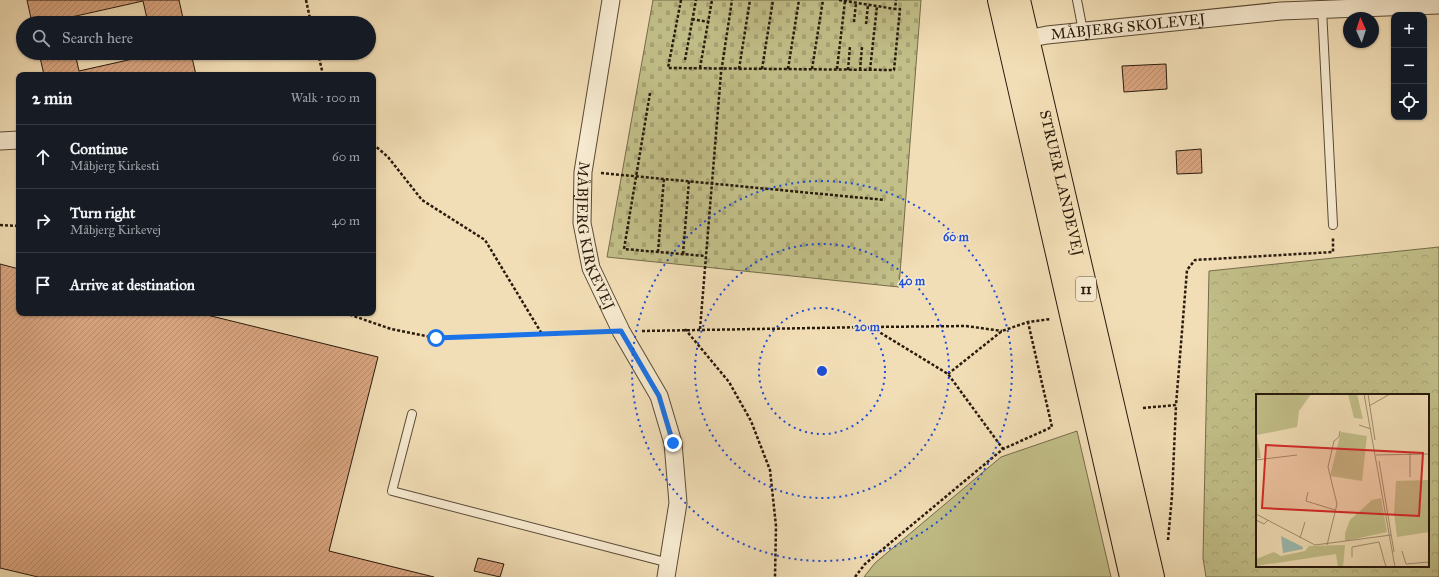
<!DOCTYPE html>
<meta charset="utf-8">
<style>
:root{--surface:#171b24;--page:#242831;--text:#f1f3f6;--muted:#9ea1a6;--line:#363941}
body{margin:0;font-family:"IM FELL Great Primer",serif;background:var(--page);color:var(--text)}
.controls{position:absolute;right:12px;top:12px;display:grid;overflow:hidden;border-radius:8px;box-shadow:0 1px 3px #0004}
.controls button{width:36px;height:36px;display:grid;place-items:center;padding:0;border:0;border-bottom:1px solid var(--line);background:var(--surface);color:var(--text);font:20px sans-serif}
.compass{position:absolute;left:1343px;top:12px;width:36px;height:36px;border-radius:50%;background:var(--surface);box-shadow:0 1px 3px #0004;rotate:357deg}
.stop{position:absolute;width:12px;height:12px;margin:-9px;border:3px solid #1a73e8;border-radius:50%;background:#fff}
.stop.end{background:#1a73e8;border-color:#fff;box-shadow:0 1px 4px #0008}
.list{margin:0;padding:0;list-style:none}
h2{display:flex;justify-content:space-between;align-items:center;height:52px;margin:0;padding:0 16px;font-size:17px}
h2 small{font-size:13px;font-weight:400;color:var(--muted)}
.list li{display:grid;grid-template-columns:26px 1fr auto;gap:12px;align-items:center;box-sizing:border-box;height:64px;padding:0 16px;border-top:1px solid var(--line)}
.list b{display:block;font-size:15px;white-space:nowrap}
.list p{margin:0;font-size:13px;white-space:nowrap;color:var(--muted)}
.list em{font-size:13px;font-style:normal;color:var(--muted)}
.icon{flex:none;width:22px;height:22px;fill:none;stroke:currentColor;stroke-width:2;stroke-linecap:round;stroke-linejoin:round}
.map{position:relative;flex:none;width:1439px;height:577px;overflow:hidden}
.search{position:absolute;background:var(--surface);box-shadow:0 1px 3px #0004;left:16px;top:16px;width:360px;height:44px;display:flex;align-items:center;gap:10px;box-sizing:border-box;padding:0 14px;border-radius:22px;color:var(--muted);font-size:15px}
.panel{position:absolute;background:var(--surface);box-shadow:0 1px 3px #0004;left:16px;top:72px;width:360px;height:244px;border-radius:8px}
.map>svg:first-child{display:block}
.grass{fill:#c2bf89;stroke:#756c4a}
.forest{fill:url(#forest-crowns);stroke:#756c4a;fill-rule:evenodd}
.cemetery{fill:url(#cemetery-stones);stroke:#756c4a}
.building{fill:url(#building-hatch);stroke:#281a0c}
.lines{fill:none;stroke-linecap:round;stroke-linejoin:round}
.service-casing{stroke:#5a4b36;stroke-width:10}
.minor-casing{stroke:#5a4b36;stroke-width:19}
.primary-casing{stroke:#281a0c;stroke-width:24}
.path{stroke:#281a0c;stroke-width:2.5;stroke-dasharray:3 2;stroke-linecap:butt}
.service{stroke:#f7ead0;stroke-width:8}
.minor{stroke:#f7ead0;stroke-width:17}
.primary{stroke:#f2deb6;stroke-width:22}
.route{stroke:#1a73e8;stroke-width:5}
.ring{fill:none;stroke:#1d4ed8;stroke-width:2;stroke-dasharray:2 4}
.labels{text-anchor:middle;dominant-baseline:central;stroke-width:3;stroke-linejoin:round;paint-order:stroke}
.shield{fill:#f7ead0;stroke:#665847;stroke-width:1}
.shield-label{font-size:14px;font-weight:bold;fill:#281a0c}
.street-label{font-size:15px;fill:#281a0c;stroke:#f7ead0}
.inset-road{fill:none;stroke:#a19072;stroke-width:1}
.view{fill:#d62828;fill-opacity:0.15;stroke:#d62828;stroke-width:2}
.inset-edge{fill:none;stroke:#281a0c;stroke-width:2}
.centre{fill:#1d4ed8;stroke:#f7ead0;stroke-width:2}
.ring-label{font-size:12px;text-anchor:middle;font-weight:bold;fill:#1d4ed8;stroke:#f7ead0;stroke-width:3;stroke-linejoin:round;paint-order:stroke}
</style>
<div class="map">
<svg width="1439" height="577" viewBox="0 0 1439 577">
<defs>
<pattern id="forest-crowns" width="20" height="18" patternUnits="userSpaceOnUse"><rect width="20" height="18" fill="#c2bf89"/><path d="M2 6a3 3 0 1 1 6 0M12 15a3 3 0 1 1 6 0" fill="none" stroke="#a7a475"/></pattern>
<pattern id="cemetery-stones" width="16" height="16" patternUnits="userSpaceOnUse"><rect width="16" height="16" fill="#c2bf89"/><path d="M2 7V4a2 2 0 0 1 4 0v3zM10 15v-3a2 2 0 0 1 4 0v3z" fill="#a7a475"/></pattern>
<pattern id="building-hatch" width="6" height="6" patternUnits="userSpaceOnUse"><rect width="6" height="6" fill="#d9a580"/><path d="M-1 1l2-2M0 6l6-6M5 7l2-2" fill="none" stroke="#ba8d6d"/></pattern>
</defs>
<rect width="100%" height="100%" fill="#f2deb6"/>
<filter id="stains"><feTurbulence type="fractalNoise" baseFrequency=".005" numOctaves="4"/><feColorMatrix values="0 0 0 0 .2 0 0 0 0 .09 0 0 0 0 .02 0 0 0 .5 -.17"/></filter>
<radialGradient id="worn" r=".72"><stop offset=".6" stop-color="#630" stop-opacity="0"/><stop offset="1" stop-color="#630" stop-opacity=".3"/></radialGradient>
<path class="grass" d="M1077,431L1111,577H864L875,563L1001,457Z"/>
<path class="forest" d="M1439,247V577H1206L1203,558L1209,271ZM1257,395H1428V566H1257Z"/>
<path class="cemetery" d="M653,0H921L899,287L607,257Z"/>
<path class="building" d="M27,0H179L184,23H148L143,1L67,18L68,23H32Z
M39,53H75L79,71L155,54V53H191L196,75H44Z
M1166,64L1167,89L1124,92L1122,66Z
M1201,149L1202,173L1177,174L1176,151Z
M0,264L19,269V313H199L378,357L329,551L434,577H38L0,568Z
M478,558L504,564L500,577L474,571Z"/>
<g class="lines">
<g class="service-casing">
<path id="service" d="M1077,0L1083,31
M1322,9L1333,225
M412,414L392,491L669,563"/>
</g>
<g class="minor-casing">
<g id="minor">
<path id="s1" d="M611,0L583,172L582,223L591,268L621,331L659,396L673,443L678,503L666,577"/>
<path id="s2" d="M1017,41L1047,35L1281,11L1439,5"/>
<path d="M0,141L19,140"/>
</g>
</g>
<g class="primary-casing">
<g id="primary">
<path d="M999,0L1131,577"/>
<path id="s3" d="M1019,0L1153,577"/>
</g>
</g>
<path class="path" d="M306,0L311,23
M681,0L668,68L894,70L900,9H895L896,0
M839,0L895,9
M692,19L708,22
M854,22L856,3
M866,24L868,5
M318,53L323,75
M685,60L696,0
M700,68L712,0
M739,69L750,0
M762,69L773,0
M788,69L799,0
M812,69L823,0
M837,69L845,1
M848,70L850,46
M860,70L862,47
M870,70L877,6
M650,93L624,249L705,256
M373,144L388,157L422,200L485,240L542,334
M601,173L885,200
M0,225L19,226
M658,252L664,178
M683,254L689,181
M345,313L391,329L436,338L601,332
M871,327L966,326L1002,331
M685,329L729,382L751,421L770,470L776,526L775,577
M700,329L721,73L732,0
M642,331L871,327L948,374L1003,449
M948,374L1002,331L1028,322L1051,319
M1143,408L1176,405L1187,270L1195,260L1333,252V238
M1168,540L1172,496L1176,405
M855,577L865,564L1003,449L1052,427L1028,322"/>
<use href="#service" class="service"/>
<use href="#minor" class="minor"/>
<use href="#primary" class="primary"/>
</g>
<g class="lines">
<path class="route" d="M436,338L621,331L659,396L673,443"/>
</g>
<g class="ring">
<circle cx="822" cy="371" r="63"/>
<circle cx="822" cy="371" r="127"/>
<circle cx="822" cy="371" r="190"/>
</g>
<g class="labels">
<rect class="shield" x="1076" y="277" width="20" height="24" rx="3"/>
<g class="shield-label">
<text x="1086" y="289">11</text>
</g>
<g class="street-label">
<text stroke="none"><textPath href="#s2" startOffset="112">MÅBJERG SKOLEVEJ</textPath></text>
<text stroke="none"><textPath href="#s3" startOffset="188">STRUER LANDEVEJ</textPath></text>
<text stroke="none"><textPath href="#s1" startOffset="240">MÅBJERG KIRKEVEJ</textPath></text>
</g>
</g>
<g transform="translate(1256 394)">
<rect width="173" height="173" fill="#f2deb6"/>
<path d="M92,0H101L107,25L98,24ZM125,104L131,138L89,147V139L94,126L116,106Z" fill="#c2bf89"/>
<path d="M0,0H55L43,17L41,33L1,41L5,64H0ZM173,86V138L141,143L138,119L140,87ZM89,151L87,173H82L80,160L0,172V165L18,158L25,162L49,157L53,152Z" fill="#c2bf89"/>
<path d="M85,38L111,42L106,87L74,82Z" fill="#c2bf89"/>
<path d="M25,142L47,153V155L27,159Z" fill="#9cbbb2"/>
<path class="inset-road" d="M108,0L139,173M112,0L119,46M113,12L134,0M103,31L115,35M120,61L173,60M0,66L41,61M123,67L138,158M154,83V59M52,98L50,107L79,116M0,120L59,151L135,141M0,126L8,130L12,126M44,144L49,128M71,151L81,110L72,73L78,47L83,43L84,37M146,157L150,170L173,168M96,163V153L123,148L130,173"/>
<path class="view" d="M10,51L167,59L163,122L6,114Z"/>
<rect width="173" height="173" class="inset-edge"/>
</g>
<circle cx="822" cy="371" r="6" class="centre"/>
<g class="ring-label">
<text x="956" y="241">60 m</text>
<text x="912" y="285">40 m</text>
<text x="867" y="331">20 m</text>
</g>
<rect width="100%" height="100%" filter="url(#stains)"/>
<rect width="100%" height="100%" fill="url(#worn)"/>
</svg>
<div class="controls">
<button>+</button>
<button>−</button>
<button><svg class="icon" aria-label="locate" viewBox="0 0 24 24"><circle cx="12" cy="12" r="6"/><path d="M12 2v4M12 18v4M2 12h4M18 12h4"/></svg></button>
</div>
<svg class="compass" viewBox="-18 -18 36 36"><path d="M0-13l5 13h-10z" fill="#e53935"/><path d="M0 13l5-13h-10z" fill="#9ea1a6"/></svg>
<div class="stop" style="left:436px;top:338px"></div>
<div class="stop end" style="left:673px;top:443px"></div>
<div class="search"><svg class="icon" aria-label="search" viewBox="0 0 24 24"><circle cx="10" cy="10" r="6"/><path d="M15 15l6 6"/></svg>Search here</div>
<section class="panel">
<h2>2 min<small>Walk · 100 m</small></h2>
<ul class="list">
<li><svg class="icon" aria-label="ahead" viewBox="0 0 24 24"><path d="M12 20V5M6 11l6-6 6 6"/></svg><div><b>Continue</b><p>Måbjerg Kirkesti</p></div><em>60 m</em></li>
<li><svg class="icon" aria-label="right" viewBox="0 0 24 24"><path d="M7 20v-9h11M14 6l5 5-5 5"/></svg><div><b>Turn right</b><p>Måbjerg Kirkevej</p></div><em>40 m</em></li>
<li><svg class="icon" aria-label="arrive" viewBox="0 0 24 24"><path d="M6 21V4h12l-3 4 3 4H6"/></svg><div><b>Arrive at destination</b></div></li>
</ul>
</section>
</div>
